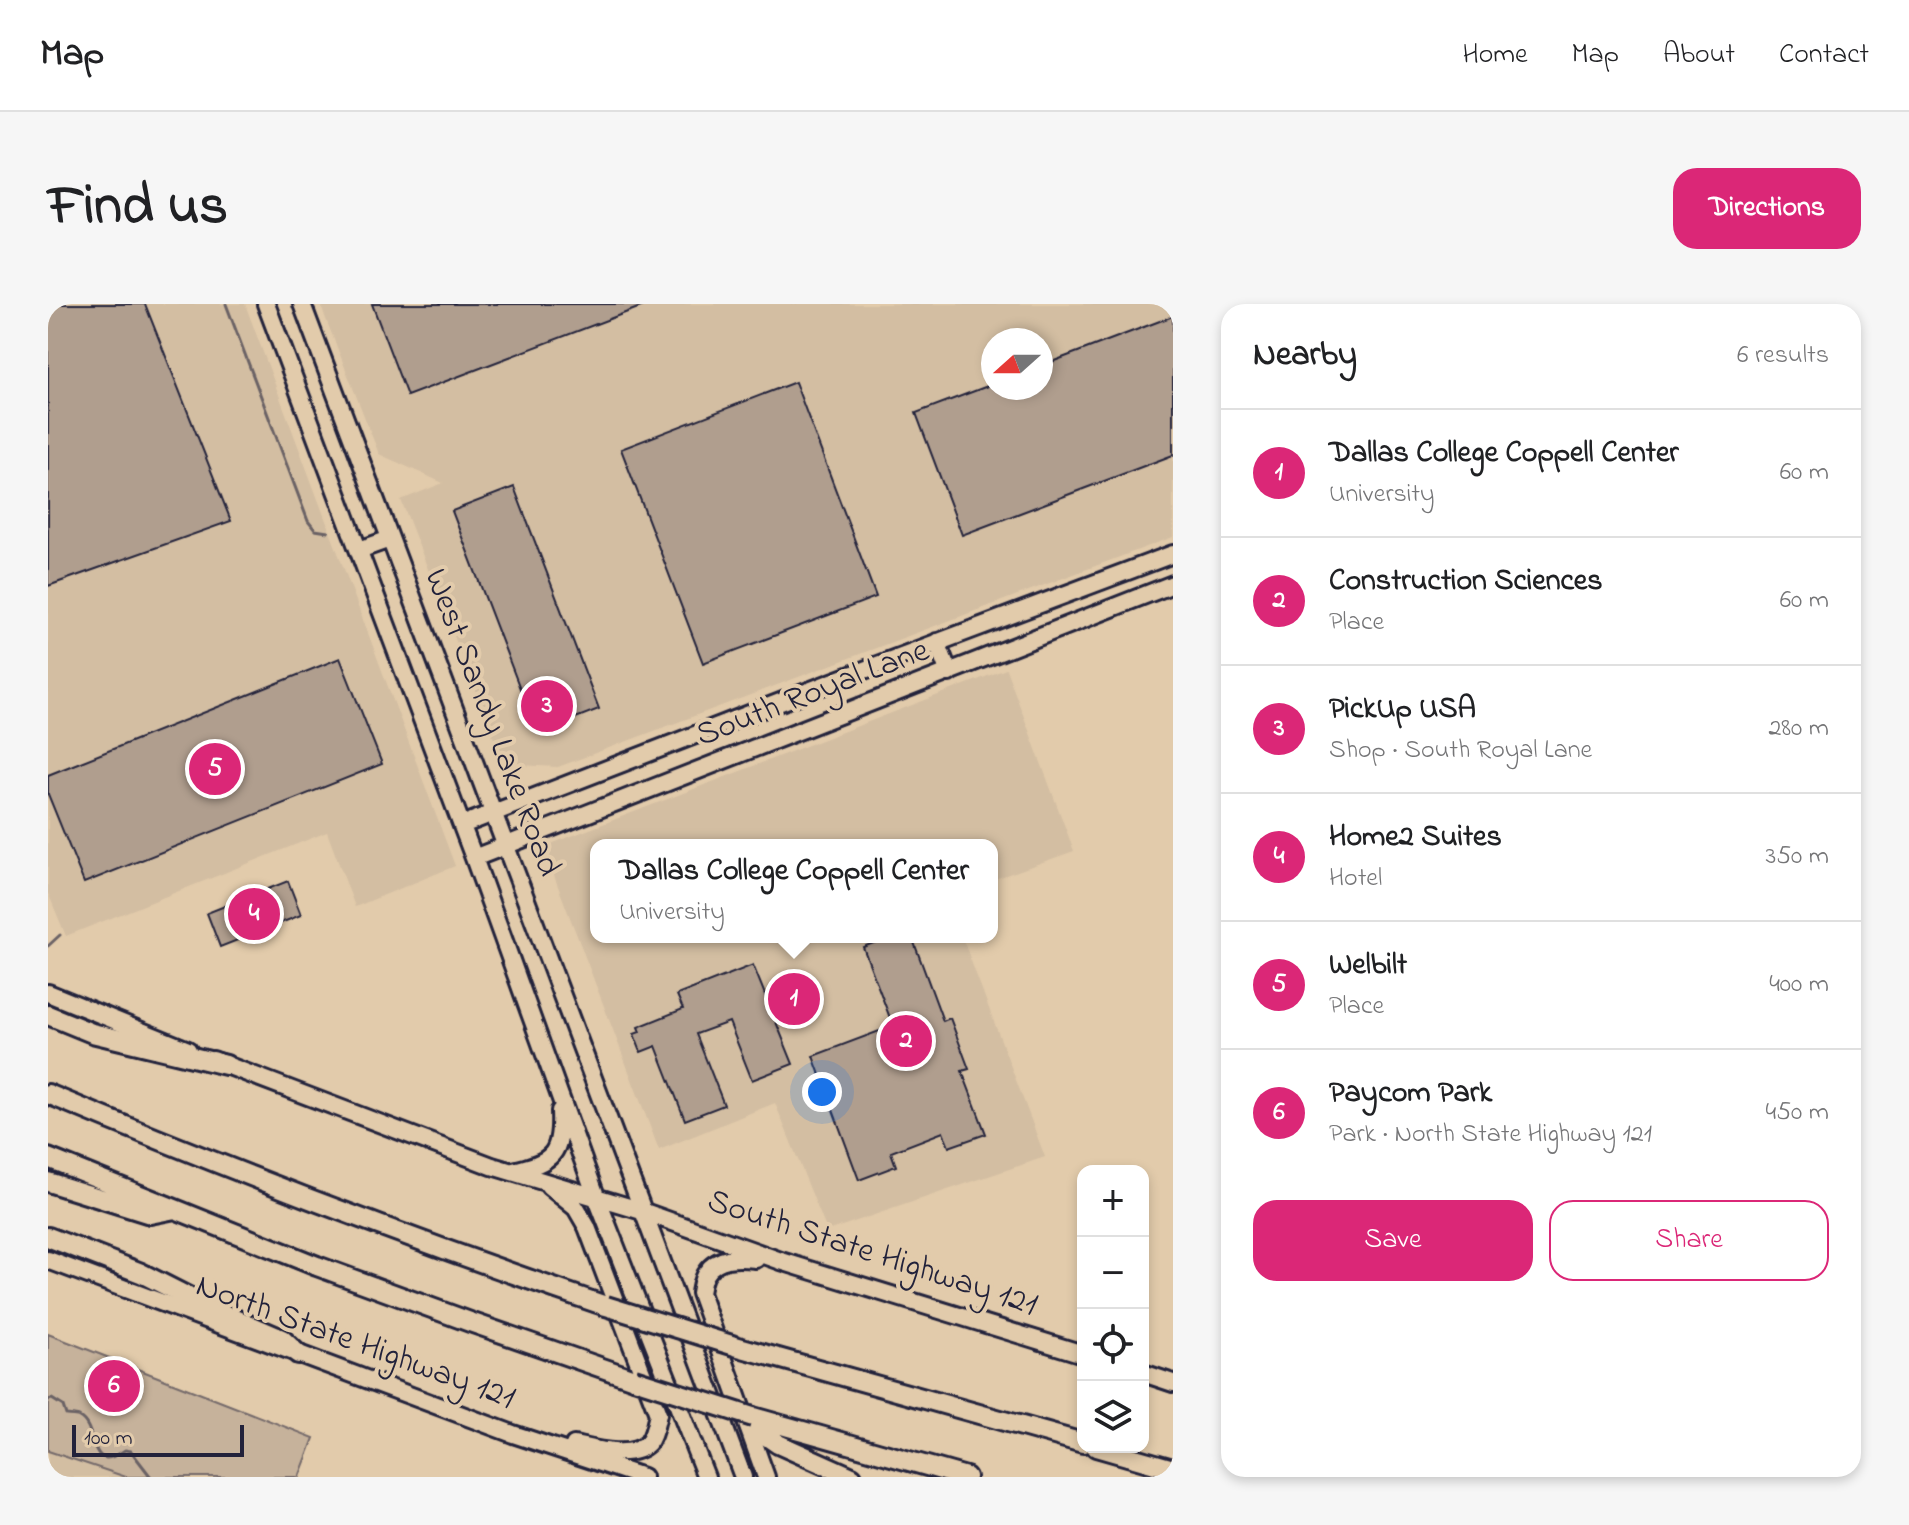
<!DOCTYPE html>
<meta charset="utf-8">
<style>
:root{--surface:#fff;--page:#f6f6f6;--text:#202124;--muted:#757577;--line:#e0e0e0;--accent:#db2777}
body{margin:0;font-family:"Indie Flower",sans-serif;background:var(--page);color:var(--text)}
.controls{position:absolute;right:24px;bottom:24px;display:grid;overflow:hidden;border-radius:16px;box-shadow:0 4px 12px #0003}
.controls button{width:72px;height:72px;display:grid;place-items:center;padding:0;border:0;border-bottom:2px solid var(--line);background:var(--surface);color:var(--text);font:40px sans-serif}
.compass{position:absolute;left:933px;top:24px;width:72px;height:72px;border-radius:50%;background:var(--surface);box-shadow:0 4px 12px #0003;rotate:249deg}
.scale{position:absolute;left:24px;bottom:20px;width:172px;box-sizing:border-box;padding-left:8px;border:4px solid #22223b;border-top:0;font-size:22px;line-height:28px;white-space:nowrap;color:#22223b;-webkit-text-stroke:6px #e2cbab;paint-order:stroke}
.you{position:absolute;left:774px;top:788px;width:28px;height:28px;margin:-20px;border:6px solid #fff;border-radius:50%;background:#1a73e8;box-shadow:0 0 0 12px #1a73e833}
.badge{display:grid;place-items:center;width:52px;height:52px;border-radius:50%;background:var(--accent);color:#fff;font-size:26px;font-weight:700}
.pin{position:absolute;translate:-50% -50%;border:4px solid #fff;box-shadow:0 2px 8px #0006}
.popup{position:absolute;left:542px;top:535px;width:408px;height:104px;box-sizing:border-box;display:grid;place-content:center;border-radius:16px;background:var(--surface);filter:drop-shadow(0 2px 6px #0005);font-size:26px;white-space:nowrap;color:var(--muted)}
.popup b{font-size:30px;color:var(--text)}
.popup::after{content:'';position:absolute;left:50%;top:100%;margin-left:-16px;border:16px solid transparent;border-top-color:var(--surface)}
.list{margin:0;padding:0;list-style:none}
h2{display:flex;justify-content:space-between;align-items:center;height:104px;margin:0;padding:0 32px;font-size:34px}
h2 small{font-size:26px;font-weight:400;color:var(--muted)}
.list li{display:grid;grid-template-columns:52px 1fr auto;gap:24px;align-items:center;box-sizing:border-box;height:128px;padding:0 32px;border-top:2px solid var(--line)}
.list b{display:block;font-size:30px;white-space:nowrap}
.list p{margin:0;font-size:26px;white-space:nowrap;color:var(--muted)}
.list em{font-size:26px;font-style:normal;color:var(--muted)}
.actions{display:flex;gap:16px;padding:24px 32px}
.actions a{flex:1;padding:18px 0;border:2px solid var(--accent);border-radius:24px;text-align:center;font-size:28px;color:var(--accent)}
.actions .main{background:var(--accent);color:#fff}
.icon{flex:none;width:44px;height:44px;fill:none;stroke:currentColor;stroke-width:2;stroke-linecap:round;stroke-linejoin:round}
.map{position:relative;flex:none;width:1125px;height:1173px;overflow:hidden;border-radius:24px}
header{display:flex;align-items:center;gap:48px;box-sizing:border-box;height:112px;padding:0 40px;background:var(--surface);border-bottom:2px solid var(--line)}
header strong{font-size:38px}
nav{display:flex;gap:44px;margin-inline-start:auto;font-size:28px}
.intro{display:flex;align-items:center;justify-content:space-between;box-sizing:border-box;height:192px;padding:0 48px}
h1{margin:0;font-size:56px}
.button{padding:20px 36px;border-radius:24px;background:var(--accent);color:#fff;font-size:28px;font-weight:700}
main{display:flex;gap:48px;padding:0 48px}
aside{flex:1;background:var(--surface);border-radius:24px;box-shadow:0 4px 12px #0003}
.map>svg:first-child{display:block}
.built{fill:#d3bea2;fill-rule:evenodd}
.green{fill:#c6b29b;stroke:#746a6b;stroke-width:2}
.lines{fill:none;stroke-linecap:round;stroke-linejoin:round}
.stream{stroke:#6b6265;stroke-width:3}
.building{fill:#b09e8e;stroke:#22223b;stroke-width:2}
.major-casing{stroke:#22223b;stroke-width:22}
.highway-casing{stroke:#22223b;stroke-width:24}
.major{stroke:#e2cbab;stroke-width:16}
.highway{stroke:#e2cbab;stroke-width:18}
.highway-bridge-casing{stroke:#22223b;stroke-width:24;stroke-linecap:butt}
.highway-bridge{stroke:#e2cbab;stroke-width:18}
.labels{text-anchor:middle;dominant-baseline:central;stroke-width:8;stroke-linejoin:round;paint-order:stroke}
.street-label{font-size:34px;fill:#22223b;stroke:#e2cbab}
</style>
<header>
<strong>Map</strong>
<nav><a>Home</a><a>Map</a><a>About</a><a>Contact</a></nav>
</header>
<div class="intro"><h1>Find us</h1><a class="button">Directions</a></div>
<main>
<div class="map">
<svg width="1125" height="1173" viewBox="0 0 1125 1173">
<rect width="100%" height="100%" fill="#e2cbab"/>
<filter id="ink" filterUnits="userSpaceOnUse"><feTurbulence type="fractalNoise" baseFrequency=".0125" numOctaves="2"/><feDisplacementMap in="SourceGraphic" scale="16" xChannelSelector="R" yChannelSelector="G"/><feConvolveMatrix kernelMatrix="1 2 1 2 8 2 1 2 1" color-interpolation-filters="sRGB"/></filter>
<g filter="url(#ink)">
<path class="built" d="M0,0H197L407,562L307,603L279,528L18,632L0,589Z
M272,0H1125V233L510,463L471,461L452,450L353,196L395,179L331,150ZM945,36H993V84H945Z
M958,365L1026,547L944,576V541H548V633H914L997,853L779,927L727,799L611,846L495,543Z
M0,1147L78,1173H0Z"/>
<path class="green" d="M0,1030L266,1134L251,1173H78L0,1147Z"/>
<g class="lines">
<path class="stream" d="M178,0L260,217L267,226L280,228
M0,642L12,631
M0,1096L4,1095L15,1102L18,1111C20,1111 30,1112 31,1113C52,1124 38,1173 77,1146L83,1147L103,1173"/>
</g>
<path class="building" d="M0,0H97L183,217L0,282Z
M324,0H598V1L359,92Z
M1125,12V151L914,231L868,109L945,80V84H993V62Z
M747,78L828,293L655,359L573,145Z
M466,183L551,405L489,429L404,207Z
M292,354L334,460L36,579L0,490V471Z
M240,577L253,611L172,643L159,609Z
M841,633H864L895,717L902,714L921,765L914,767L938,830L901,843L895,828L843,848L848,862L811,876L765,752L845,722L815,643Z
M705,661L745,760L704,776L681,718L648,730L676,801L637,816L608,742L593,748L586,730L592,728L590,723L635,705L629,691Z"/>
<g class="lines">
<g class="major-casing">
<path id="major" d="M218,0L426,554L548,892L658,1173
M254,0L695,1173
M311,246L342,235
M889,338L901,369
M414,521L779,380L1125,250
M426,554L1125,280
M0,689L140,746
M165,756L444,862L594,907L733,957L1035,1050
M465,867C505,858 514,850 512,807
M501,882L528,904L539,923L610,1110C608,1118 606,1132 600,1139C584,1156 545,1145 526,1141
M708,955C690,953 669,952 658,969C654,974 653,984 652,989L718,1173
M0,956L465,1130L595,1173
M1095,1069L1125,1079"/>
</g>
<g class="highway-casing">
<path id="highway" d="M0,711L44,729L178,761
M0,790C184,867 370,938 558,1002
M0,854L269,962L422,1018L586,1075
M0,878L102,910L127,905
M0,933L93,969L164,1005L234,1035L250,1050
M687,1042L1035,1139
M705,1113L918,1173
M705,1113L717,1131L730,1140L804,1173
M1048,1143L1125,1165"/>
</g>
<use href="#major" class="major"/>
<use href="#highway" class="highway"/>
<g class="highway-bridge-casing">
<path id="highway-bridge" d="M558,1002L687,1042
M586,1075L705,1113"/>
</g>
<use href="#highway-bridge" class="highway-bridge"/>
</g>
</g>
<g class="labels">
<g class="street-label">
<text transform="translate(765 390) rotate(-21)">South Royal Lane</text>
<text transform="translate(443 419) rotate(69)">West Sandy Lake Road</text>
<text transform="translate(824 950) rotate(18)">South State Highway 121</text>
<text transform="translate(307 1039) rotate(20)">North State Highway 121</text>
</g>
</g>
</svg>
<div class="controls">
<button>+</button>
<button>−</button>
<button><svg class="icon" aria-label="locate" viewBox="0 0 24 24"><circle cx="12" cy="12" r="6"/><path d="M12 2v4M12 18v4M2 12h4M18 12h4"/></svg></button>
<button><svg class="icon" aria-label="layers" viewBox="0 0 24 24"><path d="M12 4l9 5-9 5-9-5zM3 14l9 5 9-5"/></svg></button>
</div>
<svg class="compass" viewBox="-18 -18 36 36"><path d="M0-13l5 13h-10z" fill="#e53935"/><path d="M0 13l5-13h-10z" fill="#757577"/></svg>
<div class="scale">100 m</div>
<div class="you"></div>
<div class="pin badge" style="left:746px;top:695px">1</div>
<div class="popup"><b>Dallas College Coppell Center</b>University</div>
<div class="pin badge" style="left:858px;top:737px">2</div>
<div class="pin badge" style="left:499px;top:402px">3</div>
<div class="pin badge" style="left:206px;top:610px">4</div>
<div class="pin badge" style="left:167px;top:465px">5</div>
<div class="pin badge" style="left:66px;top:1082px">6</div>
</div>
<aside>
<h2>Nearby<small>6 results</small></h2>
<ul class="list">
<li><span class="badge">1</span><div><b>Dallas College Coppell Center</b><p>University</p></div><em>60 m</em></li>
<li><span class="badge">2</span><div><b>Construction Sciences</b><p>Place</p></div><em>60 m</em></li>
<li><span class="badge">3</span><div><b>PickUp USA</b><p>Shop · South Royal Lane</p></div><em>280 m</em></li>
<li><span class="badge">4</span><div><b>Home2 Suites</b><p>Hotel</p></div><em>350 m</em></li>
<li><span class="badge">5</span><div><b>Welbilt</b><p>Place</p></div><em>400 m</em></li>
<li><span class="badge">6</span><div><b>Paycom Park</b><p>Park · North State Highway 121</p></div><em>450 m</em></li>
</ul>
<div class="actions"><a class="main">Save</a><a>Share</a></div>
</aside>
</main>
